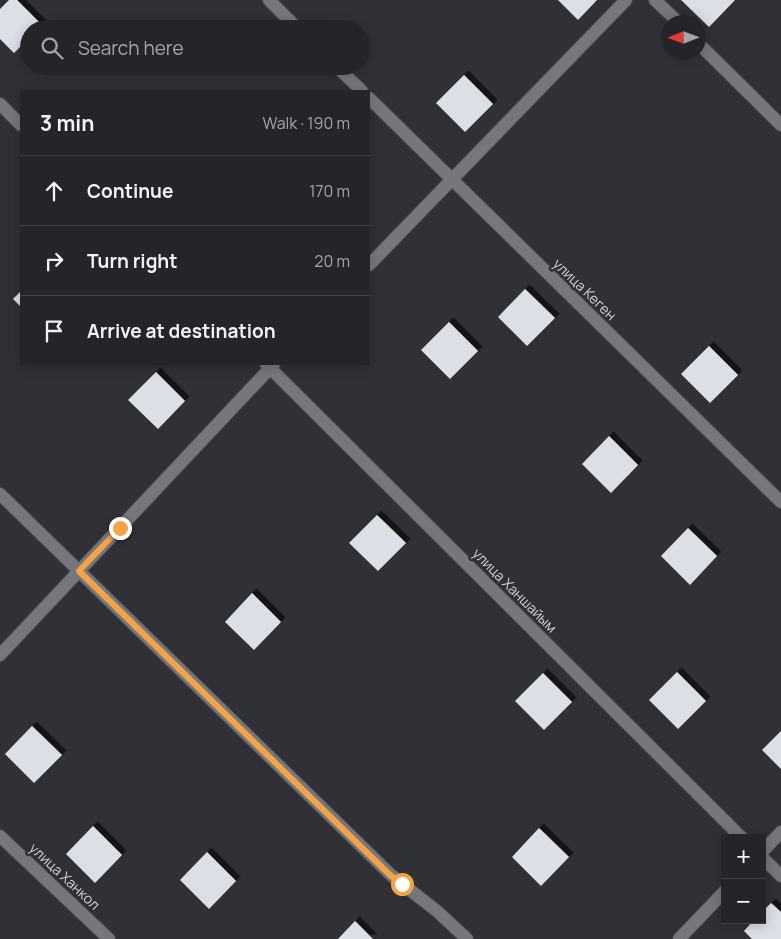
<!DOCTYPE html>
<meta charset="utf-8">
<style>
:root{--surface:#232528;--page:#2f3134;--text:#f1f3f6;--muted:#a3a5a8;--line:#404245}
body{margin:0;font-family:Manrope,sans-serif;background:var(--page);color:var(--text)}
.controls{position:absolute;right:15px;bottom:15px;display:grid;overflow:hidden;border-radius:0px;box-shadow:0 2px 12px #0003}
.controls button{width:45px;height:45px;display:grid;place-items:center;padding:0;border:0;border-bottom:1px solid var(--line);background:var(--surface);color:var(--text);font:25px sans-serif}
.compass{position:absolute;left:661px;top:15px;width:45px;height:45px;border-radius:50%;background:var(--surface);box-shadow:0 2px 12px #0003;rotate:269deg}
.stop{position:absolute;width:15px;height:15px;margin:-11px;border:4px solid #f5a346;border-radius:50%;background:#fff}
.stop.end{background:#f5a346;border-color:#fff;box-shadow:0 1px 5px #0008}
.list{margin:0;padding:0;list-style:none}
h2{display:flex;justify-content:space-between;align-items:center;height:65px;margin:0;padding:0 20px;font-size:21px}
h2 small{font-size:16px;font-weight:400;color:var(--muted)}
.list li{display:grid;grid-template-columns:32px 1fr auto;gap:15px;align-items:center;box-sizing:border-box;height:70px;padding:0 20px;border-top:1px solid var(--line)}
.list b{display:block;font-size:19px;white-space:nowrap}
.list em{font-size:16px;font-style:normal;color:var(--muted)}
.icon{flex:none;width:28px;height:28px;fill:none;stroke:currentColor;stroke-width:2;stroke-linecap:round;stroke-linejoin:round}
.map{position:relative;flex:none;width:781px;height:939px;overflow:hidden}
.search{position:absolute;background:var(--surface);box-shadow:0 2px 12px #0003;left:20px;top:20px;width:350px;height:55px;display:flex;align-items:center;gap:12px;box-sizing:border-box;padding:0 18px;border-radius:28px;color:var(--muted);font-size:19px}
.panel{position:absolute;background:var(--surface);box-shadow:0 2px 12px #0003;left:20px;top:90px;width:350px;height:275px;border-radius:0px}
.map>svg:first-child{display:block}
.building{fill:#dcdfe5;filter:url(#shadow)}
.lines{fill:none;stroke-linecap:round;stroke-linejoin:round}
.street-casing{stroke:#4b4d52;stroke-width:14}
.street{stroke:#75777d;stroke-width:12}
.route{stroke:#f5a346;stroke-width:6}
.labels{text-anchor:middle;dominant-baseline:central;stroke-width:5;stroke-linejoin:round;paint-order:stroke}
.street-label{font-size:14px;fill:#d2d3d6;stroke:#2f3136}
</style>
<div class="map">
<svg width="781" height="939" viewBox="0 0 781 939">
<defs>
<filter id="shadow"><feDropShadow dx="4.5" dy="-4.5" stdDeviation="0" flood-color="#0009"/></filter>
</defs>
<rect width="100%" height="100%" fill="#2f3136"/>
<path class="building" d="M9,0H17L42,25L38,29H29V38L14,53L0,39V9Z
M558,0H597L578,20Z
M681,0H735L709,27Z
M464,75L493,104L465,132L436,103Z
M525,289L555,318L527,346L498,317Z
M21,291V307L13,299Z
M449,322L478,351L450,379L421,350Z
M709,346L738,375L710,403L681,374Z
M156,372L185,401L158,429L128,400Z
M609,436L638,465L611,493L582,464Z
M377,515L406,543L378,571L349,543Z
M688,528L717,556L690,585L661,556Z
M252,593L281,622L254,650L225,622Z
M677,672L706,701L678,729L649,700Z
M543,673L572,702L544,730L515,701Z
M32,726L62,755L34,783L5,754Z
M781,731V769L762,750Z
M93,826L122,855L95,883L66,854Z
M539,828L569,857L541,886L512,857Z
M207,852L236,881L209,909L180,880Z
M771,903L781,912V939H752L744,931L754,920H762V912Z
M355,921L373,939H338Z"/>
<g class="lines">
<g class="street-casing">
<path id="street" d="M269,0L298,29
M655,0L678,22
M698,43L781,125
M336,66L362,91
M369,98L781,502
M0,104L21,125
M369,265L626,0
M266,364L742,838
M0,494L391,875L438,912L467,939
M0,655L274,364
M0,836L109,939
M762,852L781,832
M762,857L781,876
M679,939L725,891"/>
</g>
<use href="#street" class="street"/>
</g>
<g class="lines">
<path class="route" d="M120,528L79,571L390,875L402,884"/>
</g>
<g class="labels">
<g class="street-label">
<text transform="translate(585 289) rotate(44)">улица Кеген</text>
<text transform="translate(515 590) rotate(45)">улица Ханшайым</text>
<text transform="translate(65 876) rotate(43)">улица Ханкол</text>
</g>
</g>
</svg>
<div class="controls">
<button>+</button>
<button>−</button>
</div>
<svg class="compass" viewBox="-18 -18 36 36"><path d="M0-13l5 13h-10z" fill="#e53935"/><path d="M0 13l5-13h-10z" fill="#a3a5a8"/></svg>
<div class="stop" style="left:402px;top:884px"></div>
<div class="stop end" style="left:120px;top:528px"></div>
<div class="search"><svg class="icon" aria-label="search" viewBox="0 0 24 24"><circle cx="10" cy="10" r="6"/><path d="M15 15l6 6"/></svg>Search here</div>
<section class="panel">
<h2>3 min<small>Walk · 190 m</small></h2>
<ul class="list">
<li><svg class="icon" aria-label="ahead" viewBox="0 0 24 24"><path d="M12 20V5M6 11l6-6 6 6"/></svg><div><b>Continue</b></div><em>170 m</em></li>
<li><svg class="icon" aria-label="right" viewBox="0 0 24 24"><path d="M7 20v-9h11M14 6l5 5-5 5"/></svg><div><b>Turn right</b></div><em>20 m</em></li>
<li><svg class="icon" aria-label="arrive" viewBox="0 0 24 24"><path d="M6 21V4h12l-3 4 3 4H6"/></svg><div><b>Arrive at destination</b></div></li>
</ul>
</section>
</div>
